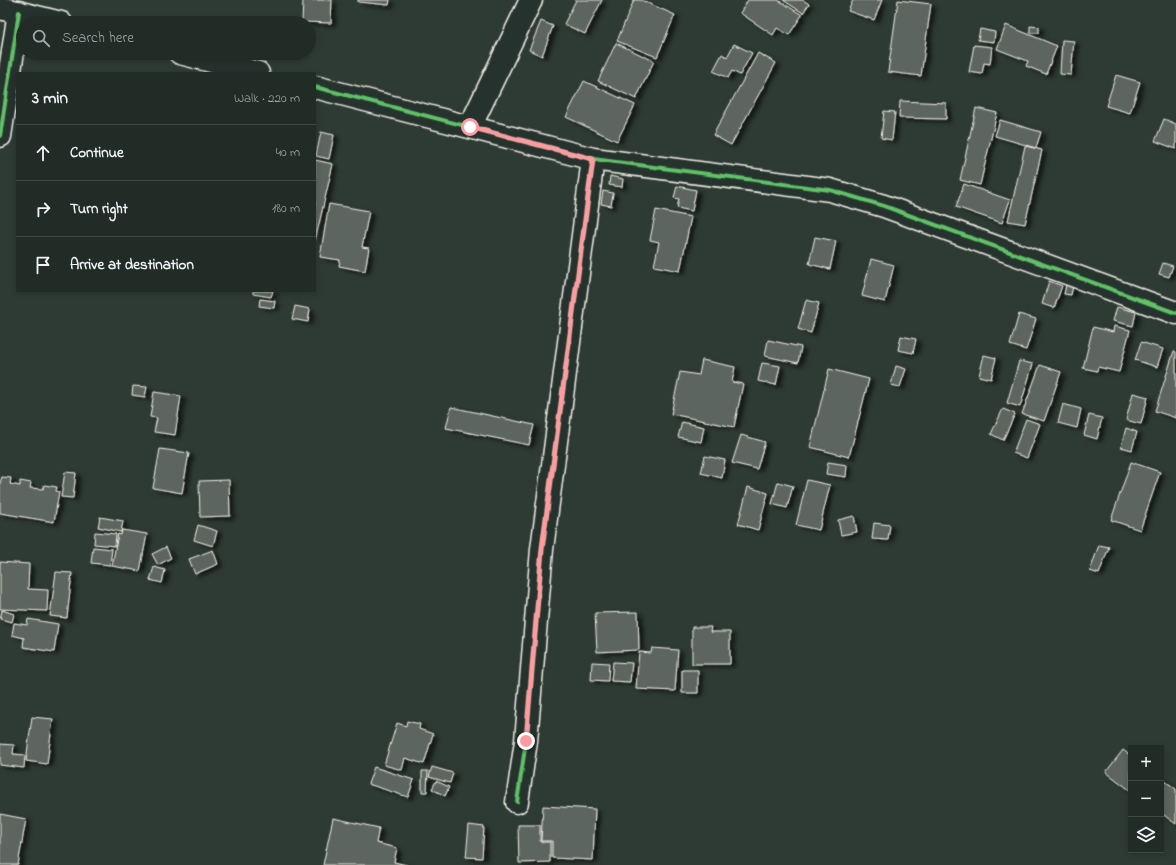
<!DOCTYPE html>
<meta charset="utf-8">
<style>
:root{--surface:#222c27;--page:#2e3833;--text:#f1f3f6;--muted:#a2a7a7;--line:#3f4844}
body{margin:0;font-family:"Indie Flower",sans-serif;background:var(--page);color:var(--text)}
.controls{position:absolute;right:12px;bottom:12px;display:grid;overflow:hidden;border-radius:0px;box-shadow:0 2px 6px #0003}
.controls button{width:36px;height:36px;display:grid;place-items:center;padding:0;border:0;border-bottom:1px solid var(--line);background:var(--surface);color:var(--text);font:20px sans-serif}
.stop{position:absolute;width:12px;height:12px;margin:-9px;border:3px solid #ff9aa2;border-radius:50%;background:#fff}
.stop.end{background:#ff9aa2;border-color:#fff;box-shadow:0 1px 4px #0008}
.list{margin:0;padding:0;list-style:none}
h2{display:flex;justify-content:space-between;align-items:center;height:52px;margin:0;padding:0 16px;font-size:17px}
h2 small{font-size:13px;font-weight:400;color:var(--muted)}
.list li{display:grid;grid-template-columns:26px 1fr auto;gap:12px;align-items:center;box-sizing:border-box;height:56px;padding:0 16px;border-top:1px solid var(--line)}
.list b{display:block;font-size:15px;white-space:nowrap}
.list em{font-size:13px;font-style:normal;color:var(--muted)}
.icon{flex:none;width:22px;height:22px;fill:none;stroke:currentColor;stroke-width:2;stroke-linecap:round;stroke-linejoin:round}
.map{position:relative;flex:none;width:1176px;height:865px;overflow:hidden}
.search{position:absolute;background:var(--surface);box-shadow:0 2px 6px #0003;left:16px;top:16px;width:300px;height:44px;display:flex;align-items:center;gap:10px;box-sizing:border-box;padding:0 14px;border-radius:22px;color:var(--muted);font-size:15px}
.panel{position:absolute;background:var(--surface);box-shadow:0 2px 6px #0003;left:16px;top:72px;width:300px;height:220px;border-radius:0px}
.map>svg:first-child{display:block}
.building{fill:#5c655e;stroke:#f4f1e8;filter:url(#shadow)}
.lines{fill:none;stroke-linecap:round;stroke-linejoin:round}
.minor-casing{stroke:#f4f1e8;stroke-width:25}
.minor{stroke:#26332d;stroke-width:22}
.cycleway-casing{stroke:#26332d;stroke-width:6}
.cycleway{stroke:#61c268;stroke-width:4}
.route{stroke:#ff9aa2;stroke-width:5}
</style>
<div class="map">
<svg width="1176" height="865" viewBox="0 0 1176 865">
<defs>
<filter id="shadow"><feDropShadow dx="4.5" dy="2.5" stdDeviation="2" flood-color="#0009"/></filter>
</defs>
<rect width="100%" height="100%" fill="#2e3b34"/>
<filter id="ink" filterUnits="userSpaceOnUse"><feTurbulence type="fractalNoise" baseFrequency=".025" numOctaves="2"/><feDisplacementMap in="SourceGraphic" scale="8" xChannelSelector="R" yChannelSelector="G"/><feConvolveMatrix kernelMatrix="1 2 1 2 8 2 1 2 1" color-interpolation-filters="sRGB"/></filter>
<g filter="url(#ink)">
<path class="building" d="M303,0H332L331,23L302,22Z
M358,0H390L389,5L358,2Z
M576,0H602L585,34L564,24Z
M634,0H641L675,15L657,57L617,41Z
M748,0H778L802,15L789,35L777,28L773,35L740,13Z
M783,0H803L809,4L803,13Z
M853,0H882L874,20L848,11Z
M898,0L931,4L921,76L888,72Z
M541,21L553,26L542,56L529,50Z
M1006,25L1057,46L1046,74L1026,66L1028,61L997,49Z
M1030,26L1039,27V33H1030Z
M980,29L995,32L994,42L978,40Z
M1062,40L1074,41L1071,75L1060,74Z
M616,43L654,61L636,99L598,81Z
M734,44L752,53L740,75L732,71L728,78L713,71L722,54L727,57Z
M974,45L992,47L990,64L984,63L982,74L969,72Z
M758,53L776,63L731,145L713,135Z
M1116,75L1140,82L1130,113L1106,106Z
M584,81L635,105L617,141L566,117Z
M900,101L946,103V119L899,118Z
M976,108L997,113L980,185L960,180Z
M884,111L895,112L892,140L881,138Z
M1164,119L1176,124V149L1155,141Z
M1000,120L1041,132L1036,148L995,136Z
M321,132L334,135L329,159L316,156Z
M1025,146L1042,150L1025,224L1008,221Z
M315,160L333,164L315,241Z
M610,176L623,179L622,187L609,185Z
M964,184L1010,200L1002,223L956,207Z
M677,186L696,190L692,211L677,208L679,199L674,198Z
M603,191L613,193L611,206L601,204Z
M329,204L369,211L362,247L369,248L365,271L339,266L340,260L320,257Z
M656,210L691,217L680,271L654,266L659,242L650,240Z
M815,237L836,241L830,269L809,264Z
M871,259L894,265L885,302L862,296Z
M1163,263L1173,266L1169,277L1159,274Z
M1049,281L1062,286L1054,308L1042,304Z
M1066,285L1073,286L1071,295L1064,294Z
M253,291H273L271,297L253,294Z
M260,299L275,301L274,308L259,306Z
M806,300L819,303L811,333L798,329Z
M295,306L310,309L308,322L292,319Z
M1117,307L1136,312L1133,326L1113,321Z
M1019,314L1036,319L1026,350L1010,345Z
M1114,326L1130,330L1119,372L1098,367L1097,371L1083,368L1093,327L1113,332Z
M901,336L916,339L913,353L898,350Z
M768,340L801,347L798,363L765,356Z
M1141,342L1163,349L1157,367L1135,360Z
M1174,351L1176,352V418L1155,411Z
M984,355L996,358L991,379L979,376Z
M702,360L735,367L732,382L743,384L734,427L671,414L680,372L699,375Z
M1019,361L1033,364L1020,407L1007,403Z
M762,363L780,366L776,385L758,381Z
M1040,365L1061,372L1044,421L1022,414Z
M896,366L906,369L900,387L891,385Z
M829,369L869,379L849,457L810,447Z
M133,386L147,387L145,397L132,395Z
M154,392L181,396L175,435L154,432L157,418L150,417Z
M1133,393L1148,397L1141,424L1126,420Z
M1063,404L1081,409L1077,428L1058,423Z
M451,407L534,425L529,445L446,428Z
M1003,409L1015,414L1003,440L991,434Z
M1089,415L1102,418L1097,439L1084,435Z
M1026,419L1040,424L1027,458L1013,453Z
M682,422L704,427L701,442L678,437Z
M1126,428L1137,432L1132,450L1121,447Z
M741,435L765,442L757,469L732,463Z
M160,449L189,453L182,493L153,488Z
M705,456L725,460L722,478L701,473Z
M828,462L847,465L846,477L826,474Z
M1131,462L1160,472L1140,530L1111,520Z
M65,472L76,473L73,498L61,497Z
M2,477L11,478L10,484L20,486V481L31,483L30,488L43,489L44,485L57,487L56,491L59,492L54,522L0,513V483Z
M229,480L230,516L200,517L199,481Z
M807,480L830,485L819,530L796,525Z
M778,482L793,486L787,508L772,504Z
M748,487L768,493L758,530L738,524Z
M854,516L857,532L841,535L838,520Z
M100,517L123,521L121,532L98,527Z
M874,523L890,525L888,540L872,539Z
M198,525L217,531L213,546L194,540Z
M122,530L147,534L140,571L112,566L118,534L121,535Z
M95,532L116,534L115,546L94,544Z
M1099,545L1109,547L1099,574L1090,571Z
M93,547L112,549L110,565L91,563Z
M166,547L171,558L158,565L152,554Z
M213,550L218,564L195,574L189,559Z
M0,562L29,564L28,589L48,590L47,611L0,609Z
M154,567L165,570L162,583L150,580Z
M56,572L72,573L67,618L50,616Z
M2,610L14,614L12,622L0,619Z
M638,612L639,650L597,652L595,613Z
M28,619L58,624L54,652L23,647L24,638L12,635L14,623L27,625Z
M692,627H711L710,632H730V664H692Z
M652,648L678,650L675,691L636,689L639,652L651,653Z
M592,662L609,663L608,681L591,680Z
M613,662L632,663L630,682L611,681Z
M682,670H698V693H682Z
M32,717L53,719L47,764L26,761Z
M407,721L420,724L419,729L433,734L424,764L405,758L402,770L384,765L397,723L406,726Z
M0,744L14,745L13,754L25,755L24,768L0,765Z
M1123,750L1131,756V791L1106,772Z
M374,767L414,780L408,797L368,784Z
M432,767L453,773L450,783L429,777Z
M422,771H428L427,792H422Z
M1161,778L1176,789V824L1161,813Z
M436,781L449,787L445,796L432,789Z
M543,806L595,809L593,860L552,858V841H541Z
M0,814L26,819L18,865H0Z
M333,818L379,828L376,843L397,848L394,862L407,865H323Z
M469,825L484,827L482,858L466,857Z
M518,825H540V842H550V862L519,863Z"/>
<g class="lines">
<g class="minor-casing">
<path id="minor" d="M0,8L61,23
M180,53L258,73
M315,87L593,159L830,190L884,206L1176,313
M470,127L531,0
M0,136L19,12
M517,802L526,741L542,549L593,159"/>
</g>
<use href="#minor" class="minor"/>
<g class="cycleway-casing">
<path id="cycleway" d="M315,87L593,159L830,190L884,206L1176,313
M0,136L19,12
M517,802L526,741L542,549L593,159"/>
</g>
<use href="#cycleway" class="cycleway"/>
</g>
</g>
<g class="lines" filter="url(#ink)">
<path class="route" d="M470,127L593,159L542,549L526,741"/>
</g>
</svg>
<div class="controls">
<button>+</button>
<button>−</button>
<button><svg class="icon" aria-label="layers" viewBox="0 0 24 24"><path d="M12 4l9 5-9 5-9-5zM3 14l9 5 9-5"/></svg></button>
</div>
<div class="stop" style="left:470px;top:127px"></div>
<div class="stop end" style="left:526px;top:741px"></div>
<div class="search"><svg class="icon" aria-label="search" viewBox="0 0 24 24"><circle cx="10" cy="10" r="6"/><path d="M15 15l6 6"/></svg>Search here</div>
<section class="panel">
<h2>3 min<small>Walk · 220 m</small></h2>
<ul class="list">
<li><svg class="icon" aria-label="ahead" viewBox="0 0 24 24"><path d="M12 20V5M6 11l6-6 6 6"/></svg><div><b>Continue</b></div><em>40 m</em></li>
<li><svg class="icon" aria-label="right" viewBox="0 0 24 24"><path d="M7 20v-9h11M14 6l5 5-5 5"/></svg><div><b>Turn right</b></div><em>180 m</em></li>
<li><svg class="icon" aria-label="arrive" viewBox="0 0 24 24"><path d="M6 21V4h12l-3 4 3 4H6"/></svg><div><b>Arrive at destination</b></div></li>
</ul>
</section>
</div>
